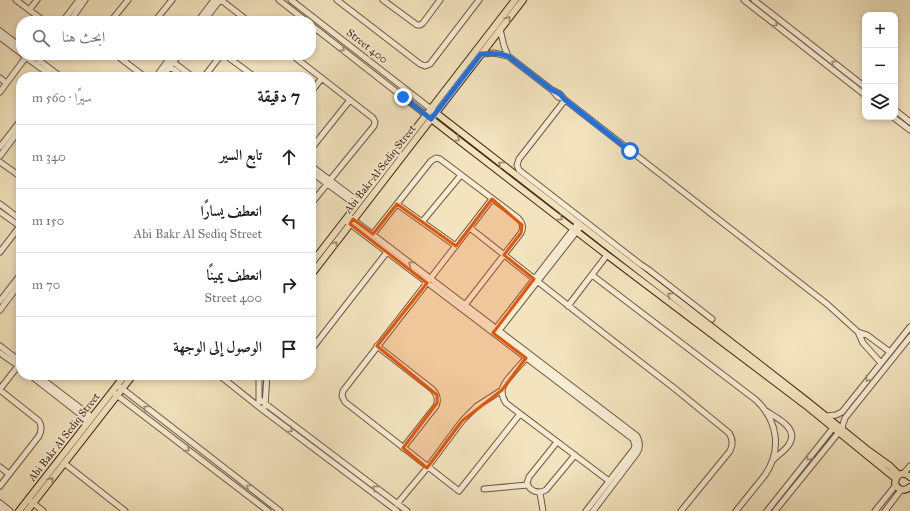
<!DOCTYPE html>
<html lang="ar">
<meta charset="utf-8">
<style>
:root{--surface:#fff;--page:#f2f2f2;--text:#222;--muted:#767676;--line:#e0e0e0}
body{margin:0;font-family:"IM FELL Great Primer",Amiri,serif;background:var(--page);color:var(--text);direction:rtl}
.controls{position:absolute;right:12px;top:12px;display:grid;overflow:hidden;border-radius:8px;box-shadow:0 2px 6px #0003}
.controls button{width:36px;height:36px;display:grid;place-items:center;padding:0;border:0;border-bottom:1px solid var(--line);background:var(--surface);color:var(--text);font:20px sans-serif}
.stop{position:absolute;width:12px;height:12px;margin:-9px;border:3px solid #1a73e8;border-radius:50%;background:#fff}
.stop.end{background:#1a73e8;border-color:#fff;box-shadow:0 1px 4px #0008}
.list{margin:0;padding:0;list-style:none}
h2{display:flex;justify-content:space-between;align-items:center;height:52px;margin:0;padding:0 16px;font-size:17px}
h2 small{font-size:13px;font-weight:400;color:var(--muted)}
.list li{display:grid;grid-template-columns:26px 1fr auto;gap:12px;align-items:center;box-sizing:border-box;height:64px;padding:0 16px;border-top:1px solid var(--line)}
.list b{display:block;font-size:15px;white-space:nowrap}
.list p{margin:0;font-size:13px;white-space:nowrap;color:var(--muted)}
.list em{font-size:13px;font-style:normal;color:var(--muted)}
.icon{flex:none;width:22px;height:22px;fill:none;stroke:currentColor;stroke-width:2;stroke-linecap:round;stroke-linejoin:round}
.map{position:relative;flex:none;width:910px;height:511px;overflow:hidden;direction:ltr}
.search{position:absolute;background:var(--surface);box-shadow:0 2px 6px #0003;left:16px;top:16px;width:300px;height:44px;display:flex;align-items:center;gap:10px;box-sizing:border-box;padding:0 14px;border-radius:16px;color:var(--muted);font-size:15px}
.panel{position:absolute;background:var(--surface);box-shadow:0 2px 6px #0003;left:16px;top:72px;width:300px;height:308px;border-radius:16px;direction:rtl}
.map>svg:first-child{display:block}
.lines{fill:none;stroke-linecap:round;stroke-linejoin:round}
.minor-casing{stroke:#705841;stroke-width:7}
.major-casing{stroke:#452917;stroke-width:8}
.minor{stroke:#f7edd5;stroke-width:5}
.major{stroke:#f3e4bf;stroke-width:6}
.oneway{stroke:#9c866b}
.oneway2{stroke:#9e8b76}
.route{stroke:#1a73e8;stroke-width:5}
.marked{fill:#e0570d;fill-opacity:0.2;stroke:#e0570d;stroke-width:3;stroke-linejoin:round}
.labels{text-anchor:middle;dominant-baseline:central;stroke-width:3;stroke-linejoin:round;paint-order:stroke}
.street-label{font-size:11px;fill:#452917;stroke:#f7edd5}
</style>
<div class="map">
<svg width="910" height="511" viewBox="0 0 910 511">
<rect width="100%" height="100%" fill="#f3e4bf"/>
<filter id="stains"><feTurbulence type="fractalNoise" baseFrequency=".005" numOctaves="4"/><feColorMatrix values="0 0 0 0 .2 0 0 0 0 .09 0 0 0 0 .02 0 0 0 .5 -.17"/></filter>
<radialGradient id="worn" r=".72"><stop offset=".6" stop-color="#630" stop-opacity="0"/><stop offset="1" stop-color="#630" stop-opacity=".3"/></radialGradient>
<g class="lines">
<g class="minor-casing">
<path id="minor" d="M16,0L44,21
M221,0L248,21
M279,0L306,21
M291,0L431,109
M337,0L420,64L425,66L430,64L479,0
M383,0L417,25H420L423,23L440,0
M744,0L865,95
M754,0L865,87
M29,10L37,0
M63,21L79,0
M70,21L85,0
M111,21L128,0
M155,21L172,0
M198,21L214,0
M204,21L220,0
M311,25L426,115
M500,29L504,46L508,56
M0,31L21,47
M0,37L21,53
M481,54L494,53L508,56L552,90L560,94L564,99L827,304L858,332L867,335L890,352
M32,55L61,77
M116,55L145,77
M225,55L255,77
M292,55L373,118L375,122L374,126L330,180
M24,56L53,77
M169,59L193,77
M124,61L129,55
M39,62L44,55
M168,65L184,77
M156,77L172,55
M162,77L179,55
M204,77L221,55
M0,78L6,83
M552,90L558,97L564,99
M0,92L26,57
M311,92L322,78
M565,100L519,159L517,165L519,170L640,264L649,270L712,319
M895,110L910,122
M893,117L910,130
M0,147L21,120
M311,149L350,100
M0,156L21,128
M0,162L21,177
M311,166L359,202
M311,172L356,205
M492,199L343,391L342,396L345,402L459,491L520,414
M0,204L21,220
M311,204L327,184
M397,204L456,246
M0,212L21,227
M351,218L637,436C640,442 641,447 637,453L593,511
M345,220L633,439L635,445L634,449L586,511
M422,222L461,175
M470,228L603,333L674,388L729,433C733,439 733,445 730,451L681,511
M373,234L431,161L436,158L440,159L518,218C523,223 524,227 521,233L465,305
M0,252L20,226
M592,275L756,400C778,421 782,450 765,475L736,511
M0,301L21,274
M568,306L607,255
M0,310L21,282
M494,331L578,223
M858,332L863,343L881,363
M497,333L581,226
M0,346L21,362
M377,346L432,389C437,394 439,399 436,406L403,448
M311,350L387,252
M0,353L20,367
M528,356C523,362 518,367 513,373C505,382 497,390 506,403L609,481
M30,375L89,421
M37,375L92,417
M219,375L259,407L397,511
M120,387L280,511
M0,389L18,366
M0,390L39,421C42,426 42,430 39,436L0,486
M114,393L268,511
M259,399L407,511
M259,402V375
M265,406L267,375
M766,411C777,418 801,429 788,446C784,451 778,455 774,459
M826,416L836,415L842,412L910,327
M842,429L843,424L845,418L910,337
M557,442L529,477L527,483C530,492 539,494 546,490L575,455
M64,463L125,511
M0,467L9,474
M904,473L910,466
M484,489L528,485
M540,493L543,511
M28,499L43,511
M0,503L10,511
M397,504L427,468L462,421L477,406L502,390
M0,509L3,511
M767,511L833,428
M775,511L839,432
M875,511L896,485
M885,511L901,490"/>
</g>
<g class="major-casing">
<path id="major" d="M431,109L807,401L869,451L890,466L899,475
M426,115L607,255L804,404L896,479
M311,264L515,0
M311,275L523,0
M910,477C903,471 896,474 895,483C897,490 904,492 910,487
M19,511L125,375
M27,511L133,375"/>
</g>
<use href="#minor" class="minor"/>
<use href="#major" class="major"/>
</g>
<defs><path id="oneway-chevron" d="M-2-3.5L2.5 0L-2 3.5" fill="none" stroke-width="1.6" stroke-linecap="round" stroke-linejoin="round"/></defs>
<g class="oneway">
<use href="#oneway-chevron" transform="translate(508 19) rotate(-52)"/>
<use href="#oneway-chevron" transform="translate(457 139) rotate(37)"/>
<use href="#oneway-chevron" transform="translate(501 164) rotate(-142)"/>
<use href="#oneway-chevron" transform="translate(560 218) rotate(37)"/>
<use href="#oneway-chevron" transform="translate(335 244) rotate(-52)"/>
<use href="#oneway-chevron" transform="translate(670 295) rotate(-142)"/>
<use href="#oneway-chevron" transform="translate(51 480) rotate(-52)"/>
</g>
<g class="oneway2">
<use href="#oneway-chevron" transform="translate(775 24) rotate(38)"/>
<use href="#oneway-chevron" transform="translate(342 49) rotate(38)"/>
<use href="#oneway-chevron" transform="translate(834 63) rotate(-142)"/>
<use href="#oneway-chevron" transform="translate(411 264) rotate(-143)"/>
<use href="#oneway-chevron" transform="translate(868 379) rotate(129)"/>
<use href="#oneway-chevron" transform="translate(146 408) rotate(-142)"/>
<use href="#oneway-chevron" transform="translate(290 430) rotate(37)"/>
<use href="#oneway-chevron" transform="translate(187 449) rotate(37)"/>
<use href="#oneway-chevron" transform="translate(809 458) rotate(128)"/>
<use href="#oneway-chevron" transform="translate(249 487) rotate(-142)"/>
<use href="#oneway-chevron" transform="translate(375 488) rotate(-143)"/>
</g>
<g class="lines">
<path class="route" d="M403,97L431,119L481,54C491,53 499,53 508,56L552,90L560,94L564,99L630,151"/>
</g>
<path class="marked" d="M492,199L522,225L521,233L504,255L534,279L493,333L526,358L502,390L462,421L427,468L403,448L437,403V395L377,346L427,283L350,224L353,219L373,234L397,204L456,246Z"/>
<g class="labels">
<g class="street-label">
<text transform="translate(367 46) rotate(38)">Street 400</text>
<text transform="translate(380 169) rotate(-52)">Abi Bakr Al Sediq Street</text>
<text transform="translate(64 437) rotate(-52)">Abi Bakr Al Sediq Street</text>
</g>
</g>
<rect width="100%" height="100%" filter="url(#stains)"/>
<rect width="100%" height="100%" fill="url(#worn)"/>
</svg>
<div class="controls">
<button>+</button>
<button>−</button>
<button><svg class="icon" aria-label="layers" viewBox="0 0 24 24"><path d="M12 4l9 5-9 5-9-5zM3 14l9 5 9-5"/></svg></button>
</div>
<div class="stop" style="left:630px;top:151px"></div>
<div class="stop end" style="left:403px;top:97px"></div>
<div class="search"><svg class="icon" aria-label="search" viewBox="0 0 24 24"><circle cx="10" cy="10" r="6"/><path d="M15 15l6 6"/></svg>ابحث هنا</div>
<section class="panel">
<h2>7 دقيقة<small>سيرًا · 560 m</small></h2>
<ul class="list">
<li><svg class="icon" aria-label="ahead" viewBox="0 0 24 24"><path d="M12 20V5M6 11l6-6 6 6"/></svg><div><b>تابع السير</b></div><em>340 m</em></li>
<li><svg class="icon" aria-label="left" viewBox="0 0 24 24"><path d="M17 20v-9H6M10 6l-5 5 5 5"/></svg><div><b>انعطف يسارًا</b><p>Abi Bakr Al Sediq Street</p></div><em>150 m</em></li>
<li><svg class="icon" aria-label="right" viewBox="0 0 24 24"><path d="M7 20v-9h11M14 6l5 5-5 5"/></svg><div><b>انعطف يمينًا</b><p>Street 400</p></div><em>70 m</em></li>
<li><svg class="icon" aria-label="arrive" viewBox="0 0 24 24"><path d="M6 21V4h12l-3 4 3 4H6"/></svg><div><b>الوصول إلى الوجهة</b></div></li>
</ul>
</section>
</div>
